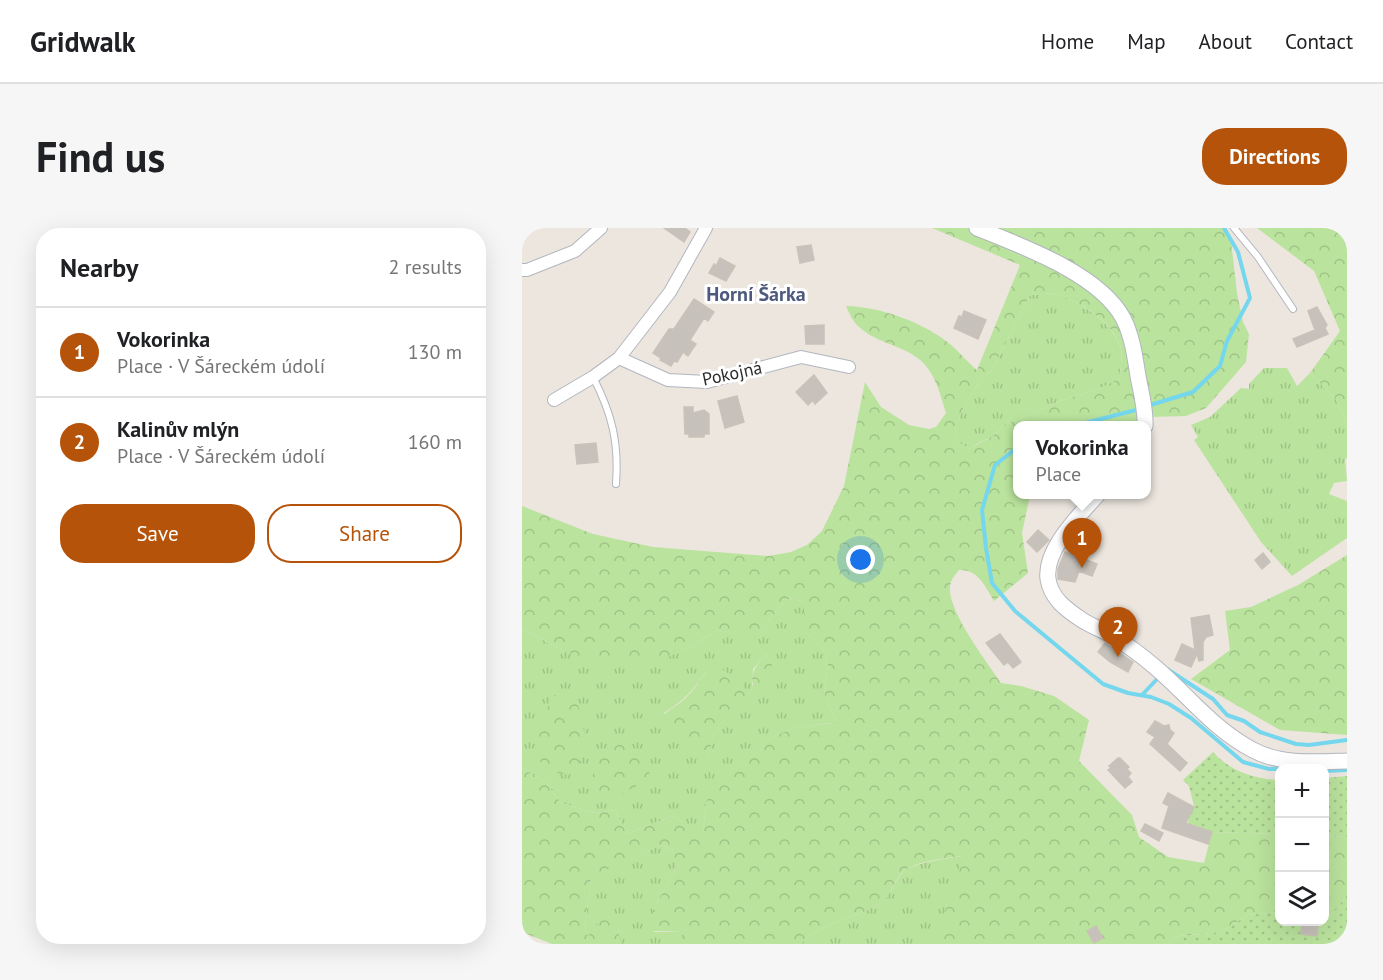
<!DOCTYPE html>
<meta charset="utf-8">
<style>
:root{--surface:#fff;--page:#f6f6f6;--text:#202124;--muted:#757577;--line:#e0e0e0;--accent:#b45309}
body{margin:0;font-family:"PT Sans",sans-serif;background:var(--page);color:var(--text)}
.controls{position:absolute;right:18px;bottom:18px;display:grid;overflow:hidden;border-radius:12px;box-shadow:0 6px 24px #0002}
.controls button{width:54px;height:54px;display:grid;place-items:center;padding:0;border:0;border-bottom:2px solid var(--line);background:var(--surface);color:var(--text);font:30px sans-serif}
.you{position:absolute;left:339px;top:332px;width:21px;height:21px;margin:-15px;border:4px solid #fff;border-radius:50%;background:#1a73e8;box-shadow:0 0 0 9px #1a73e833}
.badge{display:grid;place-items:center;width:39px;height:39px;border-radius:50%;background:var(--accent);color:#fff;font-size:20px;font-weight:700}
.pin{position:absolute;translate:-50% -50px;filter:drop-shadow(0 2px 3px #0008)}
.pin::after{content:'';position:absolute;top:32px;width:21px;height:18px;background:inherit;clip-path:polygon(0 0,100% 0,50% 100%)}
.popup{position:absolute;left:491px;top:193px;width:138px;height:78px;box-sizing:border-box;display:grid;place-content:center;border-radius:12px;background:var(--surface);filter:drop-shadow(0 2px 4px #0005);font-size:20px;white-space:nowrap;color:var(--muted)}
.popup b{font-size:22px;color:var(--text)}
.popup::after{content:'';position:absolute;left:50%;top:100%;margin-left:-12px;border:12px solid transparent;border-top-color:var(--surface)}
.list{margin:0;padding:0;list-style:none}
h2{display:flex;justify-content:space-between;align-items:center;height:78px;margin:0;padding:0 24px;font-size:26px}
h2 small{font-size:20px;font-weight:400;color:var(--muted)}
.list li{display:grid;grid-template-columns:39px 1fr auto;gap:18px;align-items:center;box-sizing:border-box;height:90px;padding:0 24px;border-top:2px solid var(--line)}
.list b{display:block;font-size:22px;white-space:nowrap}
.list p{margin:0;font-size:20px;white-space:nowrap;color:var(--muted)}
.list em{font-size:20px;font-style:normal;color:var(--muted)}
.actions{display:flex;gap:12px;padding:18px 24px}
.actions a{flex:1;padding:14px 0;border:2px solid var(--accent);border-radius:24px;text-align:center;font-size:21px;color:var(--accent)}
.actions .main{background:var(--accent);color:#fff}
.icon{flex:none;width:33px;height:33px;fill:none;stroke:currentColor;stroke-width:2;stroke-linecap:round;stroke-linejoin:round}
.map{position:relative;flex:none;width:825px;height:716px;overflow:hidden;border-radius:24px}
header{display:flex;align-items:center;gap:36px;box-sizing:border-box;height:84px;padding:0 30px;background:var(--surface);border-bottom:2px solid var(--line)}
header strong{font-size:28px}
nav{display:flex;gap:33px;margin-inline-start:auto;font-size:21px}
.intro{display:flex;align-items:center;justify-content:space-between;box-sizing:border-box;height:144px;padding:0 36px}
h1{margin:0;font-size:42px}
.button{padding:15px 27px;border-radius:24px;background:var(--accent);color:#fff;font-size:21px;font-weight:700}
main{display:flex;gap:36px;padding:0 36px}
aside{flex:1;background:var(--surface);border-radius:24px;box-shadow:0 6px 24px #0002}
.map>svg:first-child{display:block}
.grass{fill:url(#grass-tufts);fill-rule:evenodd}
.forest{fill:url(#forest-crowns);fill-rule:evenodd}
.park{fill:url(#park-dots)}
.lines{fill:none;stroke-linecap:round;stroke-linejoin:round}
.stream{stroke:#75d7ed;stroke-width:4}
.building{fill:#c6c1ba;stroke:#c9c2b8;stroke-width:1.5}
.service-casing{stroke:#b2b6bf;stroke-width:8}
.minor-casing{stroke:#b2b6bf;stroke-width:14}
.tertiary-casing{stroke:#b2b6bf;stroke-width:17}
.service{stroke:#fff;stroke-width:6}
.minor{stroke:#fff;stroke-width:12}
.tertiary{stroke:#fff;stroke-width:15}
.labels{text-anchor:middle;dominant-baseline:central;stroke-width:6;stroke-linejoin:round;paint-order:stroke}
.street-label{font-size:18px;fill:#2c2c2c;stroke:#fff}
.neighbourhood-label{font-size:20px;font-weight:bold;fill:#4d597d;stroke:#fff}
</style>
<header>
<strong>Gridwalk</strong>
<nav><a>Home</a><a>Map</a><a>About</a><a>Contact</a></nav>
</header>
<div class="intro"><h1>Find us</h1><a class="button">Directions</a></div>
<main>
<aside>
<h2>Nearby<small>2 results</small></h2>
<ul class="list">
<li><span class="badge">1</span><div><b>Vokorinka</b><p>Place · V Šáreckém údolí</p></div><em>130 m</em></li>
<li><span class="badge">2</span><div><b>Kalinův mlýn</b><p>Place · V Šáreckém údolí</p></div><em>160 m</em></li>
</ul>
<div class="actions"><a class="main">Save</a><a>Share</a></div>
</aside>
<div class="map">
<svg width="825" height="716" viewBox="0 0 825 716">
<defs>
<pattern id="grass-tufts" width="24" height="20" patternUnits="userSpaceOnUse" patternTransform="scale(1.5)"><rect width="24" height="20" fill="#bae39d"/><path d="M3 7l-1-3M5 7V3M7 7l1-3M15 17l-1-3M17 17v-4M19 17l1-3" fill="none" stroke="#a0c387"/></pattern>
<pattern id="forest-crowns" width="20" height="18" patternUnits="userSpaceOnUse" patternTransform="scale(1.5)"><rect width="20" height="18" fill="#bae39d"/><path d="M2 6a3 3 0 1 1 6 0M12 15a3 3 0 1 1 6 0" fill="none" stroke="#a0c387"/></pattern>
<pattern id="park-dots" width="8" height="8" patternUnits="userSpaceOnUse" patternTransform="scale(1.5)"><rect width="8" height="8" fill="#bae39d"/><path d="M2 2h.1M6 6h.1" fill="none" stroke="#a0c387" stroke-width="1.8" stroke-linecap="round"/></pattern>
</defs>
<rect width="100%" height="100%" fill="#ede6df"/>
<path class="grass" d="M535,65C560,77 590,92 599,121C601,129 598,141 598,150L579,160L541,172L480,198C474,210 458,212 448,221L435,214L433,200L442,178L454,159L470,142L508,67Z
M742,140H765L775,158L788,145L813,170L825,194V230L823,231L825,253L812,255L807,266L825,273V310L770,348L739,314L672,212L676,209L669,197L688,189L719,160L727,161V156Z
M265,371L283,373L282,402L301,421L306,436L302,465L314,493L311,495L274,499L248,510L239,522L195,552L184,574L181,606L150,588L105,606L93,582L73,585L39,575L23,554L0,540V401L42,423H160L196,402L238,410L247,392ZM244,426L250,437L230,458L231,441ZM185,442L204,490L192,505L185,532L142,485C161,473 173,461 185,442Z
M139,617L150,622L155,639L131,682L132,704H162L157,716H98L96,699L66,708L63,701L69,648Z
M440,628L438,646L424,679L421,702L415,716H279C298,694 333,691 357,676C369,669 375,646 385,641C401,633 422,631 440,628Z"/>
<path class="forest" d="M410,0H704L709,13L715,65L721,94L727,106L724,134L684,180L664,188L630,189L613,198H496V266L508,267L500,305L506,345L472,373C463,358 456,341 437,342C434,346 430,350 429,354C420,377 466,435 479,455L499,458L532,468L567,492L557,533L610,587L617,609L646,629L682,635L690,604L757,606V684L726,687L699,704L657,708L646,716H415C420,703 421,691 424,679C430,661 439,647 439,628C422,631 400,632 385,641C374,646 369,669 357,676C333,691 298,694 279,716H157L161,704L131,703V682L155,639L150,622L139,617L69,649L63,701L66,708L83,687L96,699L98,716H30L0,704V540L23,554L39,575L73,585L93,582L105,606L150,588L181,605L184,574L194,552L239,522L248,510L274,499L311,495L314,493L302,465L306,436L301,421L282,402V373L265,371L247,392L238,411L196,402L160,423L132,435L78,436L42,423L0,401V278L71,306L131,319L246,328L269,324L285,317L300,303L322,258L343,154L359,179L387,197L407,201L414,199L424,185C419,170 415,151 404,138C387,117 355,117 336,98C330,93 327,84 324,78C359,79 401,94 428,116C438,124 446,135 455,142L498,37ZM535,65C560,77 591,92 599,121C601,129 598,141 598,150L579,160L541,172L480,198C474,210 458,213 448,221L435,214L433,200L442,178L454,159L470,142L508,67Z
M735,0H825V194L813,170L788,145L818,103L792,43Z
M825,327V507L758,502L669,451L708,422L703,383L729,379L776,357Z
M244,426L250,437L252,455L238,471C225,451 229,443 244,426Z
M198,440L217,452L225,465L192,505L185,533L137,498C144,480 147,484 160,473C170,465 178,453 185,442Z
M31,467L54,470C62,499 71,523 47,547L25,543L19,536L12,508Z
M104,512L117,526L130,550L88,572L67,562C74,531 77,528 104,512Z
M802,608L825,609V667L806,692L802,691Z"/>
<path class="park" d="M691,524C708,543 732,551 757,552V606L690,604L666,595L667,588L672,578L667,558L661,552Z
M825,548V609L803,608V550Z
M825,667V716H646L657,708L699,704L726,687L757,684L758,694H766V696H777V694H802L803,691L806,692Z"/>
<g class="lines">
<path class="stream" d="M625,178L671,164L698,138L705,113L728,70L716,24L702,0
M551,198L618,181
M496,219L473,237L460,282L464,320L470,355L493,383L581,456L606,465L629,469L647,476L669,490L721,534L747,541H758
M645,441L691,471L705,487L722,493L738,504L774,516L787,517L825,512
M620,467L637,449
M802,543L825,542"/>
</g>
<path class="building" d="M142,0H163L168,4L162,14Z
M289,17L292,32L278,35L275,19Z
M198,30L213,38L204,53L187,45L192,36L194,38Z
M172,71L192,84L186,93L182,90L168,112L174,116L166,128L161,124L155,134L152,133L149,138L138,132L139,130L131,125L147,101H152Z
M795,79L805,97L803,100L806,106L775,119L771,111L793,102L786,83Z
M442,83L464,92L456,111L432,100L437,88L440,89Z
M302,97V116H284L283,98Z
M292,147L305,165L293,176L291,172L286,177L274,164Z
M215,168L222,194L203,200L196,173Z
M162,179H171V185L182,182L187,186V206H182V209H167V206H163Z
M74,215L76,234L55,236L53,217Z
M516,302L527,312L515,324L505,314Z
M543,324L575,336L570,348L557,343L553,354L536,351V341Z
M741,325L748,334L740,341L733,332Z
M687,387L691,407L684,409L681,414V432L677,433L675,426L669,439L653,432L660,416L673,422L669,390Z
M478,406L499,434L491,440L486,434L482,437L464,415Z
M583,415L611,434L606,444L588,434L576,424Z
M633,493L642,498L647,497L648,502L652,505L645,516L665,535L658,543L628,516L633,509L625,504Z
M596,530H598L607,539L605,541L609,545L606,549L610,554L603,560L586,542L589,540L587,538Z
M646,565L672,579L664,595L690,604L686,616L640,600L647,578L641,575Z
M623,596L641,605L637,613L619,603Z
M780,693H793L792,699H796L795,708L779,706Z
M574,698L581,710L572,715L565,703Z"/>
<g class="lines">
<g class="service-casing">
<path id="service" d="M712,0L736,29L771,81
M71,149C90,186 97,214 94,256"/>
</g>
<g class="minor-casing">
<path id="minor" d="M0,42H5L53,23L79,0
M97,130L146,152L185,154L279,129L327,139
M32,172L71,149L97,130L148,64L184,0"/>
</g>
<g class="tertiary-casing">
<path id="tertiary" d="M455,0C500,18 577,46 601,90C610,107 613,129 616,148C619,164 624,182 623,198
M576,266C558,287 522,321 526,351C529,371 545,382 560,392C569,398 579,401 589,407C604,416 619,427 633,439C666,467 692,502 731,522C759,537 794,534 825,533"/>
</g>
<use href="#service" class="service"/>
<use href="#minor" class="minor"/>
<use href="#tertiary" class="tertiary"/>
</g>
<g class="labels">
<g class="street-label">
<text transform="translate(210 145) rotate(-12)">Pokojná</text>
</g>
<g class="neighbourhood-label">
<text x="234" y="66">Horní Šárka</text>
</g>
</g>
</svg>
<div class="controls">
<button>+</button>
<button>−</button>
<button><svg class="icon" aria-label="layers" viewBox="0 0 24 24"><path d="M12 4l9 5-9 5-9-5zM3 14l9 5 9-5"/></svg></button>
</div>
<div class="you"></div>
<div class="pin badge" style="left:560px;top:340px">1</div>
<div class="popup"><b>Vokorinka</b>Place</div>
<div class="pin badge" style="left:596px;top:429px">2</div>
</div>
</main>
